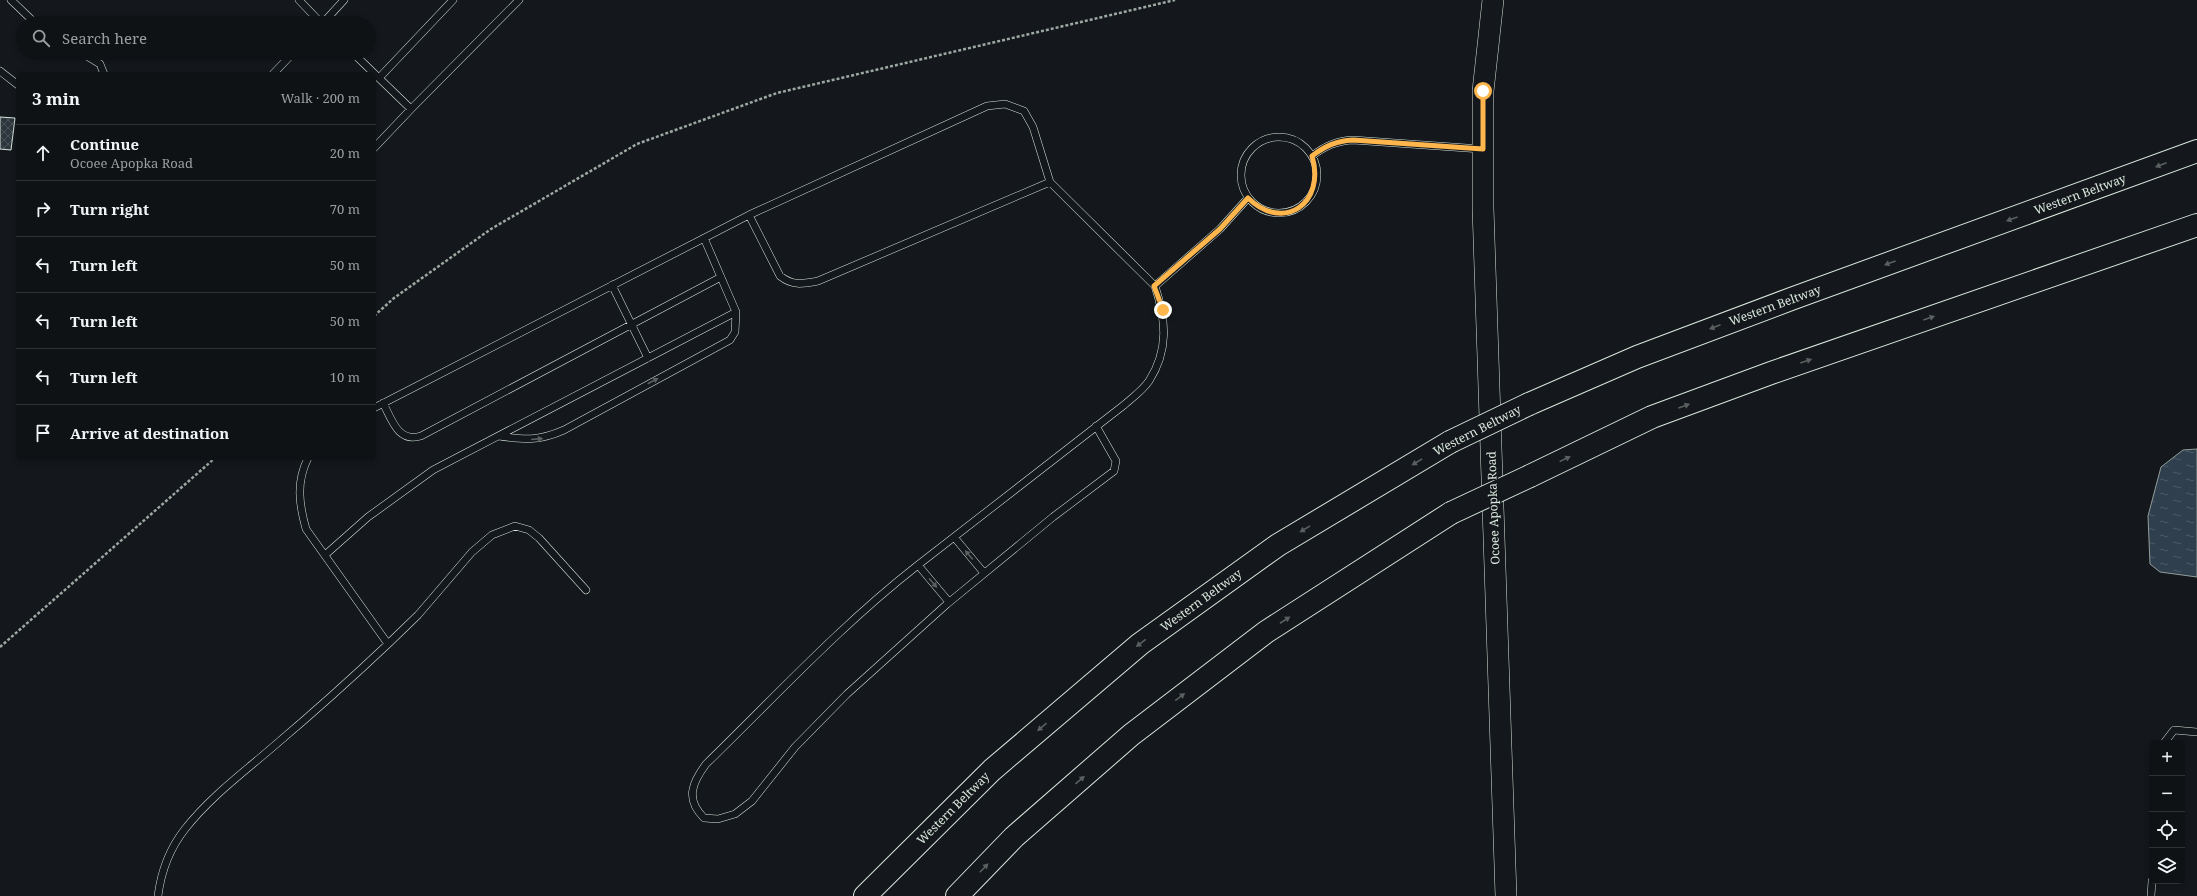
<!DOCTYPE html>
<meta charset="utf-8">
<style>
:root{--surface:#0f1215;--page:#1d2022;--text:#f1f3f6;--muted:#9b9ea0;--line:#2f3234}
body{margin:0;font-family:"Noto Serif",serif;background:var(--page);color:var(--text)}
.controls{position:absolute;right:12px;bottom:12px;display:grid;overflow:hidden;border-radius:6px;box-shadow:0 2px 6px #0003}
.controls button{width:36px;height:36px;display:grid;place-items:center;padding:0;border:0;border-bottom:1px solid var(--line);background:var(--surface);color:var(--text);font:20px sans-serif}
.stop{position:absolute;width:12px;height:12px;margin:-9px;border:3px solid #ffb74d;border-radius:50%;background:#fff}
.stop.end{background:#ffb74d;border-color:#fff;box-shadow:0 1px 4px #0008}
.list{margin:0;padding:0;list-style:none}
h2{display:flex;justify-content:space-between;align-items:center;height:52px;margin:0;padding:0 16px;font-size:17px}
h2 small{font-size:13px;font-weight:400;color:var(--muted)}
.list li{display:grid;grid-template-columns:26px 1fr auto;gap:12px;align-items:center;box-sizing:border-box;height:56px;padding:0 16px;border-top:1px solid var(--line)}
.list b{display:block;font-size:15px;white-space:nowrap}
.list p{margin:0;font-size:13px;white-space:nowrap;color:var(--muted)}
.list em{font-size:13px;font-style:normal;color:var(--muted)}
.icon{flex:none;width:22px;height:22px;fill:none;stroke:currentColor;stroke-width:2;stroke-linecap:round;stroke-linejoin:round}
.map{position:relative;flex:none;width:2197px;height:896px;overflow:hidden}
.search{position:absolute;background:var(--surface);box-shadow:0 2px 6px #0003;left:16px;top:16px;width:360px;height:44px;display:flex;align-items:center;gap:10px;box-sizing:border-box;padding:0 14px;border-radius:22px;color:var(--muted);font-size:15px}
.panel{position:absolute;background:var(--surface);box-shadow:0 2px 6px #0003;left:16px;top:72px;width:360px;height:388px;border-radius:6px}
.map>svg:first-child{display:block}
.water{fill:url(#water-ripples);stroke:#939e99}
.building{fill:url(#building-cross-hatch);stroke:#d8e6dc}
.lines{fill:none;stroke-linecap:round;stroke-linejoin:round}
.service-casing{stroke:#d8e6dc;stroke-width:8}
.secondary-casing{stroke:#d8e6dc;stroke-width:22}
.motorway-casing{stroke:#d8e6dc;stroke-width:24}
.path{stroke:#9da8a2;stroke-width:2.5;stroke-dasharray:3 2;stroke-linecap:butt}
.service{stroke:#14181c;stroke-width:7}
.secondary{stroke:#14181c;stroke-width:21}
.motorway{stroke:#14181c;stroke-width:22}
.motorway-bridge-casing{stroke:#d8e6dc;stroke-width:24;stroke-linecap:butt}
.motorway-bridge{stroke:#14181c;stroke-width:22}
.oneway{fill:#59605f}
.route{stroke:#ffb74d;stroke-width:5}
.labels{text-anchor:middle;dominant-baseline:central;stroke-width:3;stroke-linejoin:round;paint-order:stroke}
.street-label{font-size:12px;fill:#d8e6dc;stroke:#14181c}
</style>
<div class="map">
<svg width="2197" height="896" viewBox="0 0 2197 896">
<defs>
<pattern id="water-ripples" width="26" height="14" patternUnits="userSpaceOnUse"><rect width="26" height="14" fill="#2f3f4d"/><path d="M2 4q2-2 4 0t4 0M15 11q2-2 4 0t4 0" fill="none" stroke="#4c5b66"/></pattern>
<pattern id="building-cross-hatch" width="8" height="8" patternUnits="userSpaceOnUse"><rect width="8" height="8" fill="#2c363c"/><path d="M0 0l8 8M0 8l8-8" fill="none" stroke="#4a5358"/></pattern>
</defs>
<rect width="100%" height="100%" fill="#14181c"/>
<path class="water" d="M2197,449V577L2160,572L2150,564L2148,516L2161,467L2183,450Z"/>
<path class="building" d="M0,117L15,118L11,150L0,149Z"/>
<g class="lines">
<g class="service-casing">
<path id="service" d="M11,0L35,23
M299,0L321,23
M323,23L344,0
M82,53L100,64L104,74
M353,53L411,109L374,148
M0,71L18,85
M273,74L293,53
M379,78L453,0
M411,109L519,0
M1241 175a38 38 0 1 1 76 0a38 38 0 1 1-76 0Z
M1312,156C1325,146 1336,141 1353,140L1481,149
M749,215L780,276C793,286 802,284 818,281L1050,182
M612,285L648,358
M383,403C392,420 398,443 421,436L721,277
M374,408L749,215L987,106L1005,104L1024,111L1033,127L1050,182L1155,286
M1096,426L1116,461L1114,471L1053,517L947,604L847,694L795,747L752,801L735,814L718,819L704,818C685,799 692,783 706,764C775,697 841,625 918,565L1124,405C1132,398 1143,390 1149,381C1169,350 1166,320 1155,286L1220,229L1248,198
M499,436C525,440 539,441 564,430L730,340L735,332L736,312
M308,458C296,482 299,504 306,529L388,644L418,615L472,552L492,535L515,526L529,530L539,538L586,590
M954,537L984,573
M325,555L368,517L433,470L736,312L704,238
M918,565L949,602
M2164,743L2174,730L2197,732
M158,896C161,872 170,848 185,829C210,797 244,772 274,746C313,713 351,679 388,644
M2151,896L2152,881"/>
</g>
<g class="secondary-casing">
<path id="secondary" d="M1493,0L1483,91V208L1506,896"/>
</g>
<g class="motorway-casing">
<path id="motorway" d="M1529,404L1637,357L1791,299L2197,151
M1530,476L1652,417L1771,373L2197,225
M865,896L992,770L1140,644L1278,545L1450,442
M957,896L1014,837L1131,735L1266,632L1451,513"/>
</g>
<path class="path" d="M374,316L394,298L491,229L637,144L777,93L1175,0
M0,647L215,458"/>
<use href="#service" class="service"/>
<use href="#secondary" class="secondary"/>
<use href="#motorway" class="motorway"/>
<g class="motorway-bridge-casing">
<path id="motorway-bridge" d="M1450,442L1529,404
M1451,513L1530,476"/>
</g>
<use href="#motorway-bridge" class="motorway-bridge"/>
</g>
<defs><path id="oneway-solid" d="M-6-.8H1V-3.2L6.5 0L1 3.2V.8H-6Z"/></defs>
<g class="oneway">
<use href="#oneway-solid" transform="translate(2161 165) rotate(159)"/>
<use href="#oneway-solid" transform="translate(2012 219) rotate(160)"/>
<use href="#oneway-solid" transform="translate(1890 263) rotate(160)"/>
<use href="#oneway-solid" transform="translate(1929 318) rotate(-19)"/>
<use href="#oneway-solid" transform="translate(1715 327) rotate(159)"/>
<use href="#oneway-solid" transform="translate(1806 361) rotate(-19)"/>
<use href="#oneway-solid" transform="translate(653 381) rotate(-28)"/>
<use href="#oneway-solid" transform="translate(1684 406) rotate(-20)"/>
<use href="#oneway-solid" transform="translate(537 439) rotate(-5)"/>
<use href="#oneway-solid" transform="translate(1565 459) rotate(-26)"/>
<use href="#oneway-solid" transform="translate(1417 462) rotate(149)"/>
<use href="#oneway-solid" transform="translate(1305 529) rotate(149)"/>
<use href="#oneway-solid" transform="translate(969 555) rotate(-130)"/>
<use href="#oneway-solid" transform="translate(933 583) rotate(49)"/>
<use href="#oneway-solid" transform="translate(1285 620) rotate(-33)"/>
<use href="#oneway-solid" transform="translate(1141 643) rotate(143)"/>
<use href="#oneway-solid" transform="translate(1180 697) rotate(-37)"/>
<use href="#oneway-solid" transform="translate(1042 727) rotate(140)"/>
<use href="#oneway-solid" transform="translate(1080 780) rotate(-41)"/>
<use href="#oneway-solid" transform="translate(984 868) rotate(-46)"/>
</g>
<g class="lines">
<path class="route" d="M1163,310L1154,286L1220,229L1248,198C1284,233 1326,203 1312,156C1325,146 1336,141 1353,140L1483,149V91"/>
</g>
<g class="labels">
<g class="street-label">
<text transform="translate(2080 194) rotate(-20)">Western Beltway</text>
<text transform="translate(1775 305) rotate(-20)">Western Beltway</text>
<text transform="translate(1477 430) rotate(-27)">Western Beltway</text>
<text transform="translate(1493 508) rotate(-92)">Ocoee Apopka Road</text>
<text transform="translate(1201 600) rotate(-36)">Western Beltway</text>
<text transform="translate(953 808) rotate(-45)">Western Beltway</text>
</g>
</g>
</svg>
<div class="controls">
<button>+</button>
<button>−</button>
<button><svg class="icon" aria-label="locate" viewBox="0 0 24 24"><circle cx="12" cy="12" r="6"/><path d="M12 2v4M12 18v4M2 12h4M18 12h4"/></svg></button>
<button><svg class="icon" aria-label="layers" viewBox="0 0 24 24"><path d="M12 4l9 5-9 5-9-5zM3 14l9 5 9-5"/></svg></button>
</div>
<div class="stop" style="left:1483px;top:91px"></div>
<div class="stop end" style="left:1163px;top:310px"></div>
<div class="search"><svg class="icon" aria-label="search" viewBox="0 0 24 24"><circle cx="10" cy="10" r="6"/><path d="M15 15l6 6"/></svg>Search here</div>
<section class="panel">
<h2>3 min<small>Walk · 200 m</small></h2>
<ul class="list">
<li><svg class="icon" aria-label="ahead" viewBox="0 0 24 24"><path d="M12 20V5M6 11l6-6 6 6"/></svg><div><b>Continue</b><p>Ocoee Apopka Road</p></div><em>20 m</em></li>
<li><svg class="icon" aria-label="right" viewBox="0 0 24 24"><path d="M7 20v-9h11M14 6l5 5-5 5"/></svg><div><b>Turn right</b></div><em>70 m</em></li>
<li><svg class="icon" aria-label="left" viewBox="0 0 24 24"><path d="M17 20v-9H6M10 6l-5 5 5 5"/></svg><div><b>Turn left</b></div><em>50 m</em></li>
<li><svg class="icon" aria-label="left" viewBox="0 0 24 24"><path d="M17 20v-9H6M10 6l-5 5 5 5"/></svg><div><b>Turn left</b></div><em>50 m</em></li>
<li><svg class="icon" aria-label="left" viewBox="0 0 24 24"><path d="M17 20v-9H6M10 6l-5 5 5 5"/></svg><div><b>Turn left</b></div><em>10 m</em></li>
<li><svg class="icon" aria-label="arrive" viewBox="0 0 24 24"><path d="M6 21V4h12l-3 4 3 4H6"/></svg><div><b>Arrive at destination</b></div></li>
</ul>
</section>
</div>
